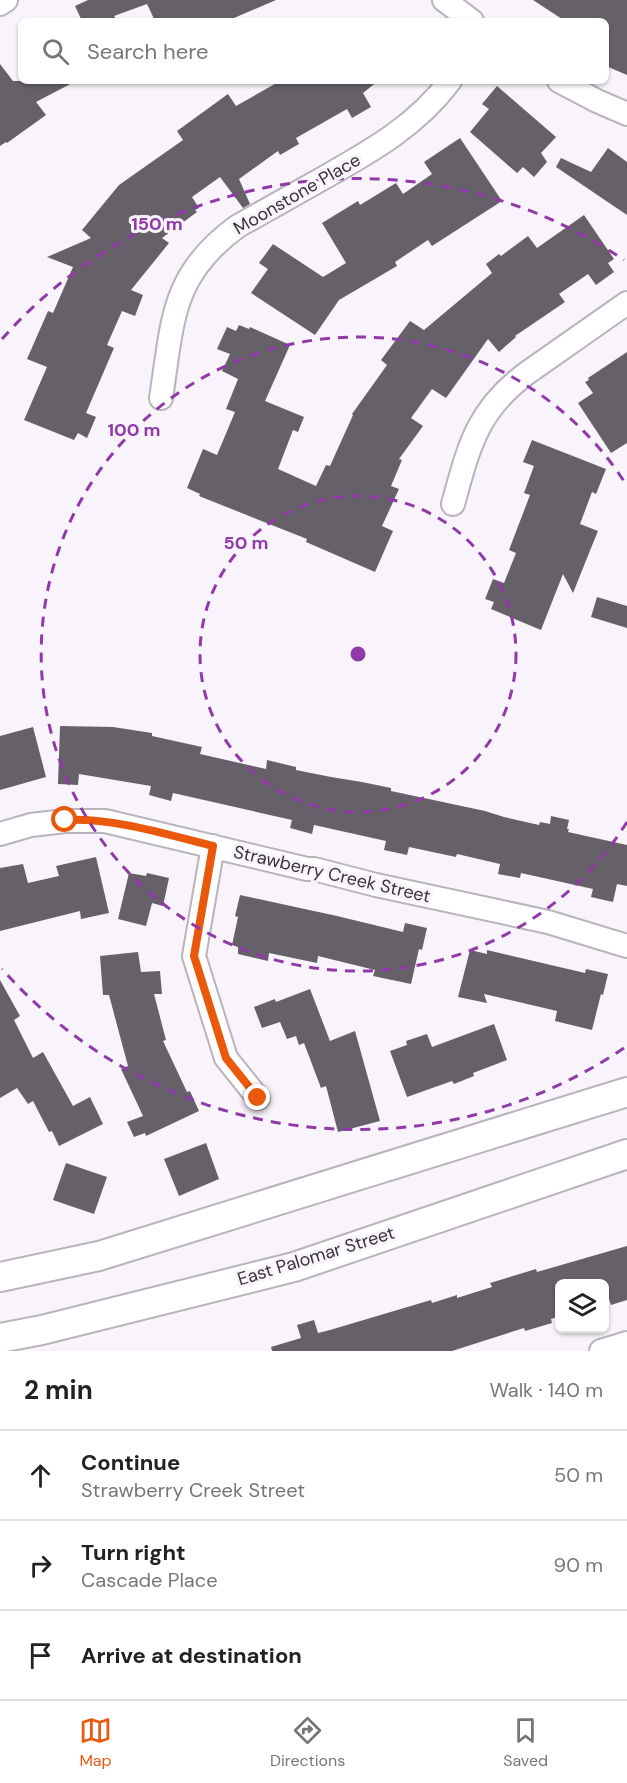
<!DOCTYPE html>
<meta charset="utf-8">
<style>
:root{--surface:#fff;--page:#f2f2f2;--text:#222;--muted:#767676;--line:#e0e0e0;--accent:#ea580c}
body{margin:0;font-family:"DM Sans",sans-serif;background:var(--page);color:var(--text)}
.controls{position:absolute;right:18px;bottom:18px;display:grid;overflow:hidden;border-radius:9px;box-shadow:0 2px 4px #0004}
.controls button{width:54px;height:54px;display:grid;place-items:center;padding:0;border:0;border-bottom:2px solid var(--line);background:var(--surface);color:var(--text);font:30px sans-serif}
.stop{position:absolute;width:18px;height:18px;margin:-14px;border:4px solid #ea580c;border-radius:50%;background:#fff}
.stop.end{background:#ea580c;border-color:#fff;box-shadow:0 2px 6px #0008}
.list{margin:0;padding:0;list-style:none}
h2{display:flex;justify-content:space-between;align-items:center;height:78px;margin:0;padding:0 24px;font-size:26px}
h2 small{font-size:20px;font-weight:400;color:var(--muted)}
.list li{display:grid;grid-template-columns:39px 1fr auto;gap:18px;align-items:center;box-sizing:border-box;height:90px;padding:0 24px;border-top:2px solid var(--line)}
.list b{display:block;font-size:22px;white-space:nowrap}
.list p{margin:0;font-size:20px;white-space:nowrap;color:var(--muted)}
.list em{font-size:20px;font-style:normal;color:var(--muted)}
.icon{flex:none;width:33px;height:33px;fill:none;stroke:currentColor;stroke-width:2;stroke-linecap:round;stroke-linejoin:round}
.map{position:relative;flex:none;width:627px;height:1351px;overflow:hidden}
.search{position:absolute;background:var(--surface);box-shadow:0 2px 4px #0004;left:18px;right:18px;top:18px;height:66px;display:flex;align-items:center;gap:15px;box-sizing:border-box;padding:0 21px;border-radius:9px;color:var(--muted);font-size:22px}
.sheet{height:348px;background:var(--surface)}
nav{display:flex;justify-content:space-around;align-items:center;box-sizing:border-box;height:84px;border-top:2px solid var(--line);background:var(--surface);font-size:16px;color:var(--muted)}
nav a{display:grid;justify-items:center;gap:3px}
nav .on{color:var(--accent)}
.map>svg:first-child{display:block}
.building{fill:#666068}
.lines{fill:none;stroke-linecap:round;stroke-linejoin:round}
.minor-casing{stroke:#b9b3bb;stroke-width:26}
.major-casing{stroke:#b9b3bb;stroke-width:32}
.minor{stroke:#fff;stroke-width:22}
.major{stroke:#fff;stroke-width:28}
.route{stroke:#ea580c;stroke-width:8}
.ring{fill:none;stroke:#8f3aa8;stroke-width:3;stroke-dasharray:10 8}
.labels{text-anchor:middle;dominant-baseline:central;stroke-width:6;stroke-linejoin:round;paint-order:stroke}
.street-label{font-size:18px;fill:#383539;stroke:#f9f3fb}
.centre{fill:#8f3aa8;stroke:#f9f3fb;stroke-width:3}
.ring-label{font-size:18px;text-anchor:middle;font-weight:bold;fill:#8f3aa8;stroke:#f9f3fb;stroke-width:6;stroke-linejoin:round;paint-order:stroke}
</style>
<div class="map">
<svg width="627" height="1351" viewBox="0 0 627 1351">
<rect width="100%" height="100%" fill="#f9f3fb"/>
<path class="building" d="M88,0H276L227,21H155L147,4L114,16L117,21H82L75,6Z
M533,0H627V75L606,66V21H565Z
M0,64L13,81H76L36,102L46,115L7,143L6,142L0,146Z
M280,81H378L363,93L371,107L352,118L347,109L296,138L299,144L280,155L278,151L239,179L250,204L243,208L220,177L192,197L199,208L195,210L197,212L162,238L169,243L131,290L143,295L135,316L122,311L107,345L114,348L86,413L96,417L87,438L78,433L74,440L24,420L47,367L27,359L48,311L53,313L73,267L47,257L91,238L82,230L119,185L183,140L177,131L228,94L236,106Z
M497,86L556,137L541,153L547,162L534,177L523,167L517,173L470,132L489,109L482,104Z
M460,138L502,201L432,246L428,240L395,262L397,266L339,300L315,335L251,293L268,269L259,263L273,244L323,277L346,263L322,223L358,201L360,205L396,183L403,194L432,174L424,162Z
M608,148L627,162V215L556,167L561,158L591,172Z
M584,215L614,259L608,263L614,272L596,285L588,274L559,294L565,302L515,336L516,337L499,352L488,339L446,398L432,389L411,418L423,426L399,459L402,460L391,486L399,489L382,526L393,531L375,572L306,542L307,539L199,496L200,494L187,488L203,449L217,455L235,412L226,409L238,379L222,371L230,354L217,349L227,327L236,331L239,325L249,329L250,327L290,345L265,401L304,417L298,432L293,430L278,469L316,486L326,465L330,466L353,415L352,414L387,365L381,360L410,321L424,330L492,273L486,264L499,254L501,256L528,236L537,248Z
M627,352V443L611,453L578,403L593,393L585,382L589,380L588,378Z
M532,440L606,469L596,494L592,492L580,524L598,531L589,553L573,593L563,574L541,630L491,609L494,602L485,599L493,579L504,583L516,553L509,550L530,495L524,493L534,466L523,462Z
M597,597L627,606V628L591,617Z
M60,726L113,727L152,733V736L202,747L200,754L266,769L267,760L296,767V770L331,777L362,782L391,788V791L485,811L504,817L539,825L540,822L550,824L551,816L569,820L567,829H569L568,832L627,845V886L617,884L613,902L591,897L593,889L521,873L520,878L498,874L500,864L457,854L456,857L409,847L407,855L384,850L386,841L314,825L312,834L290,828L292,820L173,793L171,801L149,795L151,786L79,774L78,785L58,784Z
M33,727L46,777L0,790V736Z
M96,857L109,913L81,919L80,911L0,931V868L23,864L28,883L59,876L56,866Z
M129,873L146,876L147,873L169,878L163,906L152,903L146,926L118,919Z
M240,895L337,916L403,932L405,923L427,928L422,950L419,949L411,984L373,976L375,970L318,956L317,963L269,953L268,961L238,954V947L232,945L238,917L235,916Z
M470,950L487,954V950L585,973L586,969L608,974L603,995L601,994L592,1030L555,1021L557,1011L484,994L487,1003L458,997Z
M138,952L141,972L160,971L162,994H154L166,1040L163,1041L187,1092L190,1091L199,1111L146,1136L145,1133L134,1137L127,1122L143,1116L121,1069L128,1066L109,995H103L100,956Z
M0,980L20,1016L14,1020L33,1058L43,1052L73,1106L90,1097L103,1124L59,1146L52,1131L49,1132L33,1101L28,1104L17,1088L0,1098Z
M310,989L330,1041L355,1031L380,1121L338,1132L326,1086L321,1088L304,1043L299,1045L296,1036L287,1039L280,1022L262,1028L254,1007L275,999L276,1002Z
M494,1024L507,1060L473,1073L474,1076L454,1084L452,1081L407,1097L390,1051L407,1045L406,1041L427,1034L432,1047Z
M206,1143L219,1179L179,1196L164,1159Z
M66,1163L107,1177L94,1214L53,1200Z
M627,1246V1300L611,1305L604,1284H560V1316L551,1319L552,1323L525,1331L524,1328L452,1351H272L271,1347L301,1338L297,1325L314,1320L318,1333L330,1330L431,1300L432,1303L457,1295V1298L492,1287L490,1283L536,1269L537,1272Z"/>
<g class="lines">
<g class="minor-casing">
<path id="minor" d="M444,0L472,21
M0,4L6,0
M559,81L597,101L627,114
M161,398C173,322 170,275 238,226C267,210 297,193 327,176C373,150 417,125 450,81
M453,504C469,447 476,411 527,373L627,303
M0,834L31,825L65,821H105L307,869H314L376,885L548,922L627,946
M213,846L194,956L226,1058L258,1098
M601,1351L627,1343"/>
</g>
<g class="major-casing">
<path id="major" d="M0,1277L99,1256L627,1092
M0,1338L42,1330L294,1267L627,1154"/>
</g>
<use href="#minor" class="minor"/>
<use href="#major" class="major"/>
</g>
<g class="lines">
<path class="route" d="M65,820C115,818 165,834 213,846L194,956L226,1058L258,1098"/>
</g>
<g class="ring">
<circle cx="358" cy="654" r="158"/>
<path d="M627 822A317 317 0 1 1 627 486"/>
<path d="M624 1048A475 475 0 0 1 2 969M2 339A475 475 0 0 1 624 260"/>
</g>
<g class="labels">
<g class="street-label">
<text transform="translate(297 194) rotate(-30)">Moonstone Place</text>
<text transform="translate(332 874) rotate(13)">Strawberry Creek Street</text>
<text transform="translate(316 1256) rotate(-17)">East Palomar Street</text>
</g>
</g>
<circle cx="358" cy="654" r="9" class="centre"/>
<g class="ring-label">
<text x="157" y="230">150 m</text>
<text x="134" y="436">100 m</text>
<text x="246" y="549">50 m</text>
</g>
</svg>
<div class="controls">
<button><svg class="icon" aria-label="layers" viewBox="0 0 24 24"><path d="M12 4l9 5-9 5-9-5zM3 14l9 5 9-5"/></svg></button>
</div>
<div class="stop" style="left:65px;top:820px"></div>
<div class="stop end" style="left:258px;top:1098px"></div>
<div class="search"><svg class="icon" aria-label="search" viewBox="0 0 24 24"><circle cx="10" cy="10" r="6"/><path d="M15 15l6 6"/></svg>Search here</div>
</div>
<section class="sheet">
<h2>2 min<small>Walk · 140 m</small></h2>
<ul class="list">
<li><svg class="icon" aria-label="ahead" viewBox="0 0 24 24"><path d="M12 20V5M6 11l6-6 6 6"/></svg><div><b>Continue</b><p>Strawberry Creek Street</p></div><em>50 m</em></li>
<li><svg class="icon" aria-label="right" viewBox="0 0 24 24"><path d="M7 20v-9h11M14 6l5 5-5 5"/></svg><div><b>Turn right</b><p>Cascade Place</p></div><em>90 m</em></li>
<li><svg class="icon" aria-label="arrive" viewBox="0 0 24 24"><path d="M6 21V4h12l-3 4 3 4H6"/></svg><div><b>Arrive at destination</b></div></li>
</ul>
</section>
<nav>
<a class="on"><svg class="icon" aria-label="map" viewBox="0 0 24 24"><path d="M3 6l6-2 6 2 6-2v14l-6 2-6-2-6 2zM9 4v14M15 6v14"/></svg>Map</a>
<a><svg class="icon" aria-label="directions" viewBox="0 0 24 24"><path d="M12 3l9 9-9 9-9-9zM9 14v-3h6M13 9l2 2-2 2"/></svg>Directions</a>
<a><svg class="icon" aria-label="saved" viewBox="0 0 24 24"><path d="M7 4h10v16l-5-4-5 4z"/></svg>Saved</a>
</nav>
